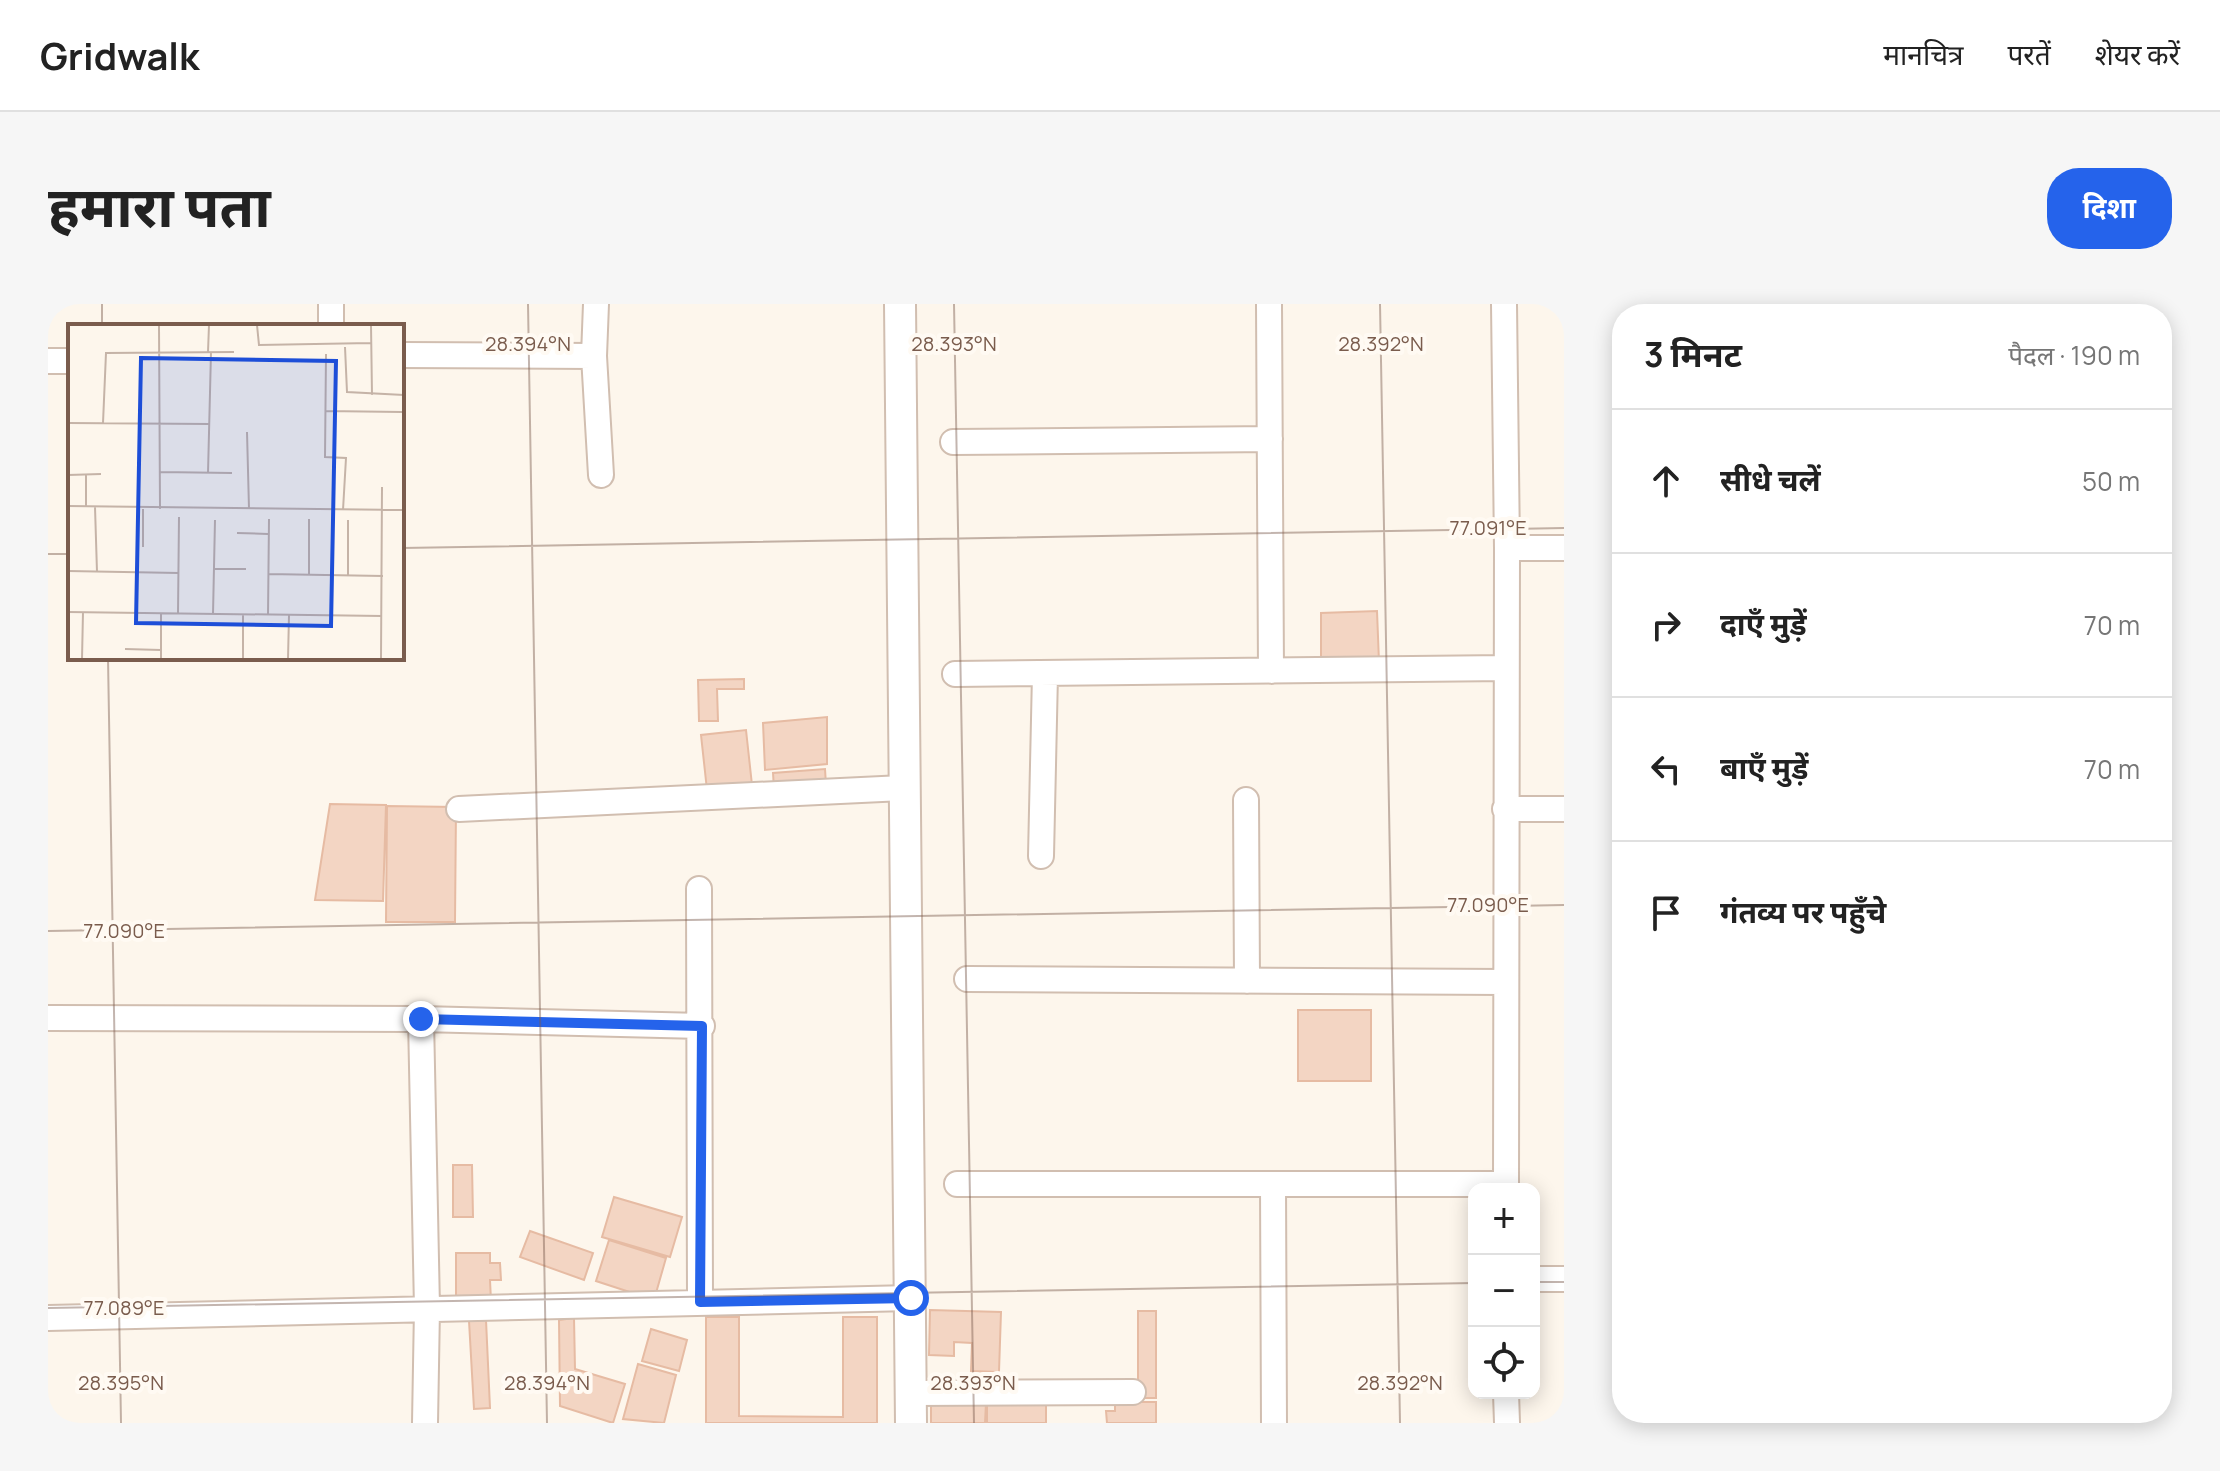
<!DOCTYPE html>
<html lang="hi">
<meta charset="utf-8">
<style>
:root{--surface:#fff;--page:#f6f6f6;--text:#222;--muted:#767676;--line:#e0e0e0;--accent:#2563eb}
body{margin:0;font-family:Manrope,"Noto Sans Devanagari",sans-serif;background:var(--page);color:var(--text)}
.controls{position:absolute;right:24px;bottom:24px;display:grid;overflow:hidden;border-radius:16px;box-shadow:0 4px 20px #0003}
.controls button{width:72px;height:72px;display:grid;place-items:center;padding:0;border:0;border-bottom:2px solid var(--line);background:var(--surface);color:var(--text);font:40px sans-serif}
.stop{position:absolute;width:24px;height:24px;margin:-18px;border:6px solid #2563eb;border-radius:50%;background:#fff}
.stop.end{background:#2563eb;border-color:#fff;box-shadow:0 2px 8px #0008}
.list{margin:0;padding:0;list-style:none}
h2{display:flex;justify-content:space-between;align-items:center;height:104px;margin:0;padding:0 32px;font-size:34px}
h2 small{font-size:26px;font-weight:400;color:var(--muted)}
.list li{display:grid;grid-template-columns:52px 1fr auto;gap:24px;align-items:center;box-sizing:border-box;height:144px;padding:0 32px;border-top:2px solid var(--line)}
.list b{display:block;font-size:30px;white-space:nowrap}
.list em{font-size:26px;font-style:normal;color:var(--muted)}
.icon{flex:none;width:44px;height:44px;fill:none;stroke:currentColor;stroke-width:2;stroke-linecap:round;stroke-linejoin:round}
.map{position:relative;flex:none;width:1516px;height:1119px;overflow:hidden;border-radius:32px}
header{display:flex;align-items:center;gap:48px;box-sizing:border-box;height:112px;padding:0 40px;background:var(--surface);border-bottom:2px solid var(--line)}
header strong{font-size:38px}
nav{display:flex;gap:44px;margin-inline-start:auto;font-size:28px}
.intro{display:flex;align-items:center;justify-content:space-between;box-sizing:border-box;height:192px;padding:0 48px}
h1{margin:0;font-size:56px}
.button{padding:20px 36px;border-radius:32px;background:var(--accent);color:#fff;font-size:28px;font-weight:700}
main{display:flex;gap:48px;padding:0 48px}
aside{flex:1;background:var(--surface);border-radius:32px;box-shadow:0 4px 20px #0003}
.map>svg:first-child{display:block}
.building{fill:#f3d5c3;stroke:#e6bba3;stroke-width:2}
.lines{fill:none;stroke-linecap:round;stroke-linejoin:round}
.minor-casing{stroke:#d1beb0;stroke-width:28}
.tertiary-casing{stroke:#d1beb0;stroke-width:34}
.minor{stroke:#fff;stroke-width:24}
.tertiary{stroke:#fff;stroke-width:30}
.route{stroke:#2563eb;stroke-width:10}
.ticks{fill:none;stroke:#7a5c4d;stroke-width:2;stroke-opacity:0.45}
.inset-road{fill:none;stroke:#c5b3a7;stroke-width:2}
.view{fill:#1d4ed8;fill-opacity:0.15;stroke:#1d4ed8;stroke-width:4}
.inset-edge{fill:none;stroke:#7a5c4d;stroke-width:4}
.ticks-label{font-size:20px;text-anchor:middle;fill:#7a5c4d;stroke:#fffaf3;stroke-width:8;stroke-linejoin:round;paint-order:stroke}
</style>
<header>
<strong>Gridwalk</strong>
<nav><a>मानचित्र</a><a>परतें</a><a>शेयर करें</a></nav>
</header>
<div class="intro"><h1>हमारा पता</h1><a class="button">दिशा</a></div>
<main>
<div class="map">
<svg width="1516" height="1119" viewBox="0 0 1516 1119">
<rect width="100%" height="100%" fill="#fdf6ec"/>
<path class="building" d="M1329,307L1331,358L1273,359V309Z
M696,375V385H669L670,417H651L650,376Z
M779,413V460L717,466L715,419Z
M698,426L704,481L659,486L653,431Z
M777,465L778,481L726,485L725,469Z
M282,500L338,501L335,597L267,596Z
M339,502L408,503L407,618H338Z
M1250,706H1323V777H1250Z
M405,861H424L425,913H405Z
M566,893L634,913L622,953L554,933Z
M482,927L545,949L536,976L472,953Z
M561,936L618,954L606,996L548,977Z
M408,949H442V959H452L453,976H442L443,997L408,998Z
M882,1006L953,1008L951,1068L923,1067L924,1039L906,1038V1052L881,1051Z
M1090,1007H1108V1094H1090Z
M658,1013H691V1112L795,1113V1013H829V1119H658Z
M526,1014L527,1065L577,1080L565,1119L512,1102L511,1016Z
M438,1016L442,1104L426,1105L421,1017Z
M603,1025L639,1036L631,1067L594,1057Z
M590,1060L628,1071L616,1119L575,1115Z
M883,1097L938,1099L937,1119H883Z
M1067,1098H1108V1119H1059L1058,1107H1067Z
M939,1099L998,1100V1119H939Z"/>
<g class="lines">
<g class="minor-casing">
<path id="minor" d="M1221,0L1223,367
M1456,0L1459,244L1458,885
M283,22V0
M354,51L546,52L548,0
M546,52L553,171
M0,57H22
M905,138L1222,135
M1459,244H1516
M907,370L1458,364
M1198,496L1199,677
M411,505L855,484
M1457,505H1516
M993,552L997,370
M651,585L652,998
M919,675L1457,678
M0,714L373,715L654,722
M373,715L379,1004L377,1119
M909,880H1458
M1225,880L1226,1119
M1486,975H1516
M0,1014L863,994
M864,1089L1085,1088
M1458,1089L1459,1119"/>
</g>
<g class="tertiary-casing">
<path id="tertiary" d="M852,0L863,1119"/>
</g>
<use href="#minor" class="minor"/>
<use href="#tertiary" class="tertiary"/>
</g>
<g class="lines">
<path class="route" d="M373,715L654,722L652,998L863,994"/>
</g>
<path class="ticks" d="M54,0V22M480,0L499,1119M906,0L926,1119M1332,0L1352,1119M354,244L1516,224M0,250H22M60,354L73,1119M0,627L1516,601M1486,978H1516M0,1004L1426,979"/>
<g transform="translate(20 20)">
<rect width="336" height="336" fill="#fdf6ec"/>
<path class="inset-road" d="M91,1L92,185M189,1L191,21L303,19M303,1L304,71M277,23L279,68L336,71M140,28L141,1M258,30L257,133L278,134L275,186M257,87L334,88M0,99L142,100M35,99L38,29L166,28M179,108L181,185M92,148L164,149M140,149L143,28M0,151L33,150M18,151V182M0,182L336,186M27,183L29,248M169,209L200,210M75,223V185M146,245H178M0,247L111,249M200,250L315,252M241,250V195M280,251V196M0,288L314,292M110,289L111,193M145,290L147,196M200,291L201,195M57,325L93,326M14,335L15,288M93,335V289M175,335V290M220,335L221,291M313,335L314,163"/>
<path class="view" d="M73,34L268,37L263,302L68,299Z"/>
<rect width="336" height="336" class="inset-edge"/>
</g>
<g class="ticks-label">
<text x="480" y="47">28.394°N</text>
<text x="906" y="47">28.393°N</text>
<text x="1333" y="47">28.392°N</text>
<text x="1440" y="231">77.091°E</text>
<text x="1440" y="608">77.090°E</text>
<text x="76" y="634">77.090°E</text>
<text x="76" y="1011">77.089°E</text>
<text x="73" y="1086">28.395°N</text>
<text x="499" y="1086">28.394°N</text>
<text x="925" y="1086">28.393°N</text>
<text x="1352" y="1086">28.392°N</text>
</g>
</svg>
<div class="controls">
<button>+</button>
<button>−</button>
<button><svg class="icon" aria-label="locate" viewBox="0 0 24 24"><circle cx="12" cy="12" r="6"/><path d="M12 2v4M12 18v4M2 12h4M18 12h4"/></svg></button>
</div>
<div class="stop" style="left:863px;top:994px"></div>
<div class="stop end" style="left:373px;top:715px"></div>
</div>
<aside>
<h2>3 मिनट<small>पैदल · 190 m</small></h2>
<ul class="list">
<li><svg class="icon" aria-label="ahead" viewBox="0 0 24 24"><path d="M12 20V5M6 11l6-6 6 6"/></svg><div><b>सीधे चलें</b></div><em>50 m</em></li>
<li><svg class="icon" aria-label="right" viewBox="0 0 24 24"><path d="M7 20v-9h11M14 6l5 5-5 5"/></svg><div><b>दाएँ मुड़ें</b></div><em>70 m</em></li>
<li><svg class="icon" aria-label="left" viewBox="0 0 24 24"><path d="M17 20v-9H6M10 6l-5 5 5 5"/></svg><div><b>बाएँ मुड़ें</b></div><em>70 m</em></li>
<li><svg class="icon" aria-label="arrive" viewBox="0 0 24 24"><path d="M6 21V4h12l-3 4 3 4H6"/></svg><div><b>गंतव्य पर पहुँचे</b></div></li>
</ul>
</aside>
</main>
